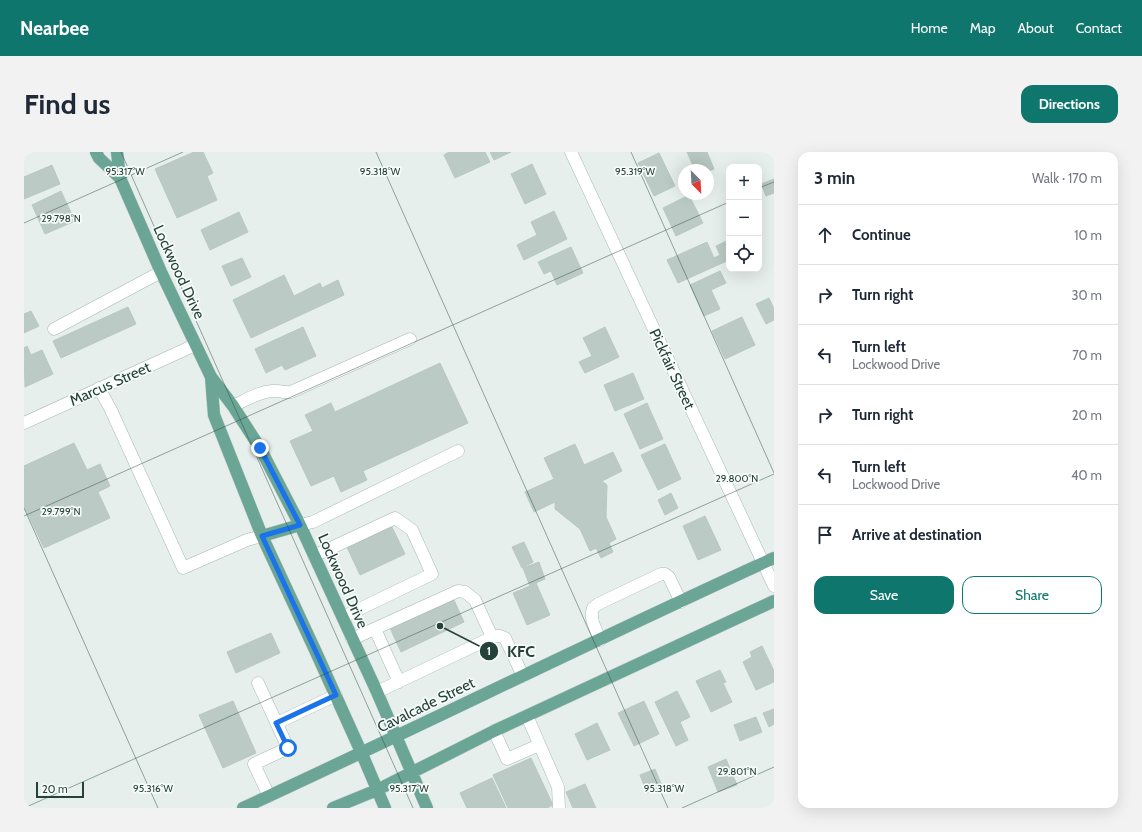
<!DOCTYPE html>
<meta charset="utf-8">
<style>
:root{--surface:#fff;--page:#f2f2f3;--text:#1f2937;--muted:#747a83;--line:#e0e1e3;--accent:#0f766e}
body{margin:0;font-family:Cabin,sans-serif;background:var(--page);color:var(--text)}
.controls{position:absolute;right:12px;top:12px;display:grid;overflow:hidden;border-radius:8px;box-shadow:0 4px 16px #0002}
.controls button{width:36px;height:36px;display:grid;place-items:center;padding:0;border:0;border-bottom:1px solid var(--line);background:var(--surface);color:var(--text);font:20px sans-serif}
.compass{position:absolute;left:654px;top:12px;width:36px;height:36px;border-radius:50%;background:var(--surface);box-shadow:0 4px 16px #0002;rotate:156deg}
.scale{position:absolute;left:12px;bottom:10px;width:48px;box-sizing:border-box;padding-left:4px;border:2px solid #24423a;border-top:0;font-size:11px;line-height:14px;white-space:nowrap;color:#24423a;-webkit-text-stroke:3px #f7fbf9;paint-order:stroke}
.stop{position:absolute;width:12px;height:12px;margin:-9px;border:3px solid #1a73e8;border-radius:50%;background:#fff}
.stop.end{background:#1a73e8;border-color:#fff;box-shadow:0 1px 4px #0008}
.list{margin:0;padding:0;list-style:none}
h2{display:flex;justify-content:space-between;align-items:center;height:52px;margin:0;padding:0 16px;font-size:17px}
h2 small{font-size:13px;font-weight:400;color:var(--muted)}
.list li{display:grid;grid-template-columns:26px 1fr auto;gap:12px;align-items:center;box-sizing:border-box;height:60px;padding:0 16px;border-top:1px solid var(--line)}
.list b{display:block;font-size:15px;white-space:nowrap}
.list p{margin:0;font-size:13px;white-space:nowrap;color:var(--muted)}
.list em{font-size:13px;font-style:normal;color:var(--muted)}
.actions{display:flex;gap:8px;padding:12px 16px}
.actions a{flex:1;padding:9px 0;border:1px solid var(--accent);border-radius:12px;text-align:center;font-size:14px;color:var(--accent)}
.actions .main{background:var(--accent);color:#fff}
.icon{flex:none;width:22px;height:22px;fill:none;stroke:currentColor;stroke-width:2;stroke-linecap:round;stroke-linejoin:round}
.map{position:relative;flex:none;width:750px;height:656px;overflow:hidden;border-radius:12px}
header{display:flex;align-items:center;gap:24px;box-sizing:border-box;height:56px;padding:0 20px;background:var(--accent);color:#fff}
header strong{font-size:19px}
nav{display:flex;gap:22px;margin-inline-start:auto;font-size:14px}
.intro{display:flex;align-items:center;justify-content:space-between;box-sizing:border-box;height:96px;padding:0 24px}
h1{margin:0;font-size:28px}
.button{padding:10px 18px;border-radius:12px;background:var(--accent);color:#fff;font-size:14px;font-weight:700}
main{display:flex;gap:24px;padding:0 24px}
aside{flex:1;background:var(--surface);border-radius:12px;box-shadow:0 4px 16px #0002}
.map>svg:first-child{display:block}
.building{fill:#bbcac4;stroke:#b8c9c2}
.lines{fill:none;stroke-linecap:round;stroke-linejoin:round}
.minor-casing{stroke:#a8b8b2;stroke-width:13}
.major-casing{stroke:#c2cac8;stroke-width:13}
.minor{stroke:#fff;stroke-width:12}
.major{stroke:#6aa596;stroke-width:12}
.route{stroke:#1a73e8;stroke-width:5}
.ticks{fill:none;stroke:#24423a;stroke-width:1;stroke-opacity:0.45}
.labels{text-anchor:middle;dominant-baseline:central;stroke-width:3.5;stroke-linejoin:round;paint-order:stroke}
.street-label{font-size:15px;fill:#24423a;stroke:#f7fbf9}
.ticks-label{font-size:10px;text-anchor:middle;fill:#24423a;stroke:#f7fbf9;stroke-width:3.5;stroke-linejoin:round;paint-order:stroke}
.leader{fill:none;stroke:#24423a;stroke-width:1.5}
.callout-dot{fill:#24423a;stroke:#f7fbf9;stroke-width:1.5}
.mark-label{font-size:12px;text-anchor:middle;font-weight:bold;fill:#fff}
.callout-label{font-size:16px;text-anchor:middle;font-weight:bold;fill:#24423a;stroke:#f7fbf9;stroke-width:3.5;stroke-linejoin:round;paint-order:stroke}
</style>
<header>
<strong>Nearbee</strong>
<nav><a>Home</a><a>Map</a><a>About</a><a>Contact</a></nav>
</header>
<div class="intro"><h1>Find us</h1><a class="button">Directions</a></div>
<main>
<div class="map">
<svg width="750" height="656" viewBox="0 0 750 656">
<rect width="100%" height="100%" fill="#e6efeb"/>
<path class="building" d="M170,0H179L189,21L183,24L193,48L153,66L131,17Z
M425,0H461L466,10L431,26L420,3Z
M466,0H487L470,8Z
M663,0H683L690,17L684,19V18H671Z
M635,1L651,34L630,44L614,11Z
M508,12L522,42L501,52L487,22Z
M28,13L36,32L0,47V25Z
M750,27V41L742,44L737,32Z
M37,39L51,69L21,82L8,53Z
M665,43L679,71L652,84L639,56Z
M530,59L543,87L500,108L493,93L513,83L507,70Z
M215,60L224,80L186,98L177,78Z
M705,88V108L654,131L643,108L683,90L690,106L696,103L692,94Z
M547,95L559,121L533,133L527,119L520,122L514,110Z
M218,106L227,125L207,134L198,114Z
M696,119L702,131L687,138L696,157L680,164L666,133Z
M260,123L270,144L296,131L298,136L314,128L320,143L227,186L209,148Z
M745,146L750,157V168L742,172L732,152Z
M104,155L112,172L37,206L29,189Z
M7,159L15,174L0,181V162Z
M718,165L731,193L701,207L688,179Z
M279,175L292,204L261,218L258,213L242,221L231,197Z
M581,175L595,205L561,221L555,210L568,204L559,186Z
M3,194L7,203L18,198L29,222L1,235L0,196Z
M416,211L444,271L339,319L343,328L317,340L310,324L287,334L266,289L289,279L281,263L307,251L311,260Z
M609,221L620,247L591,259L580,233Z
M623,251L639,287L616,297L600,262Z
M50,291L63,318L76,312L86,334L74,340L86,366L20,396L0,354V314Z
M551,292L560,313L589,300L598,319L578,329L583,333L582,365L592,387L585,391L589,400L577,406L572,396L566,399L556,377L531,357V350L510,360L501,340L530,327L520,306Z
M641,292L657,327L634,338L617,303Z
M647,341L654,356L641,363L634,348Z
M681,364L697,398L674,408L659,374Z
M367,373L381,402L336,423L322,393Z
M500,390L509,410L498,416L488,395Z
M515,410L521,427L512,431L526,463L503,473L489,441L506,434L499,416Z
M429,446L440,470L377,500L366,476Z
M247,481L256,501L212,521L203,500Z
M738,494L750,519V530L732,538L719,510L728,505L726,500Z
M696,518L702,530L699,531L708,550L687,560L672,529Z
M653,539L666,565L656,570L664,588L652,594L631,550Z
M209,549L232,601L199,616L175,563Z
M620,549L635,582L610,594L594,561Z
M750,557V572L745,575L739,561Z
M732,565L738,580L716,589L710,573Z
M573,571L586,598L563,608L551,582Z
M507,606L529,653L523,656H484L469,623Z
M702,607L713,633L694,640L684,615Z
M631,617L638,634L623,641L616,623Z
M468,626L482,656H443L436,641Z
M561,632L572,656H549L542,640Z"/>
<g class="lines">
<g class="minor-casing">
<path id="minor" d="M547,0L750,434
M30,177L137,120
M75,236L87,258L159,416L223,388L238,384
M209,254C222,248 234,240 248,239C254,238 260,241 267,240L386,187
M0,271L171,193
M276,373L289,370L434,299
M290,404L371,366L388,378L408,422L319,465
M351,477L375,530
M328,487L434,439L441,440L451,448L468,485
M576,488C572,477 565,467 569,456L574,452L637,422H641L645,425L657,450
M234,531L264,596L230,612L245,644
M353,540L471,484H476L481,486L499,524
M503,564L534,635L535,656
M253,571L312,543
M470,579L483,607L515,593"/>
</g>
<g class="major-casing">
<path id="major" d="M72,0L75,6L96,26
M93,0L96,26L137,120L187,225L209,254L236,296L276,373L353,540L403,656
M187,225L190,263L238,384L291,498L338,602L361,656
M238,384L276,373
M219,656C397,574 572,487 750,406
M309,656L353,638L470,579L750,449"/>
</g>
<use href="#minor" class="minor"/>
<use href="#major" class="major"/>
</g>
<g class="lines">
<path class="route" d="M236,296L276,373L238,384L312,543L252,571L264,596"/>
</g>
<path class="ticks" d="M97,0L389,656M352,0L644,656M607,0L750,321M735,36L750,30M0,71L159,0M0,356L134,656M0,364L705,50M0,656L750,322M658,656L750,615"/>
<g class="labels">
<g class="street-label">
<text transform="translate(155 120) rotate(65)">Lockwood Drive</text>
<text transform="translate(648 217) rotate(65)">Pickfair Street</text>
<text transform="translate(86 232) rotate(-24)">Marcus Street</text>
<text transform="translate(319 429) rotate(66)">Lockwood Drive</text>
<text transform="translate(402 553) rotate(-26)">Cavalcade Street</text>
</g>
</g>
<g class="ticks-label">
<text x="101" y="23">95.317°W</text>
<text x="356" y="23">95.318°W</text>
<text x="611" y="23">95.319°W</text>
<text x="37" y="70">29.798°N</text>
<text x="713" y="330">29.800°N</text>
<text x="37" y="363">29.799°N</text>
<text x="713" y="623">29.801°N</text>
<text x="129" y="640">95.316°W</text>
<text x="385" y="640">95.317°W</text>
<text x="640" y="640">95.318°W</text>
</g>
<path class="leader" d="M416 474L465 499"/>
<g class="callout-dot">
<circle cx="416" cy="474" r="4"/>
<circle cx="465" cy="499" r="10"/>
</g>
<g class="mark-label">
<text x="465" y="503">1</text>
</g>
<g class="callout-label">
<text x="497" y="505">KFC</text>
</g>
</svg>
<div class="controls">
<button>+</button>
<button>−</button>
<button><svg class="icon" aria-label="locate" viewBox="0 0 24 24"><circle cx="12" cy="12" r="6"/><path d="M12 2v4M12 18v4M2 12h4M18 12h4"/></svg></button>
</div>
<svg class="compass" viewBox="-18 -18 36 36"><path d="M0-13l5 13h-10z" fill="#e53935"/><path d="M0 13l5-13h-10z" fill="#747a83"/></svg>
<div class="scale">20 m</div>
<div class="stop" style="left:264px;top:596px"></div>
<div class="stop end" style="left:236px;top:296px"></div>
</div>
<aside>
<h2>3 min<small>Walk · 170 m</small></h2>
<ul class="list">
<li><svg class="icon" aria-label="ahead" viewBox="0 0 24 24"><path d="M12 20V5M6 11l6-6 6 6"/></svg><div><b>Continue</b></div><em>10 m</em></li>
<li><svg class="icon" aria-label="right" viewBox="0 0 24 24"><path d="M7 20v-9h11M14 6l5 5-5 5"/></svg><div><b>Turn right</b></div><em>30 m</em></li>
<li><svg class="icon" aria-label="left" viewBox="0 0 24 24"><path d="M17 20v-9H6M10 6l-5 5 5 5"/></svg><div><b>Turn left</b><p>Lockwood Drive</p></div><em>70 m</em></li>
<li><svg class="icon" aria-label="right" viewBox="0 0 24 24"><path d="M7 20v-9h11M14 6l5 5-5 5"/></svg><div><b>Turn right</b></div><em>20 m</em></li>
<li><svg class="icon" aria-label="left" viewBox="0 0 24 24"><path d="M17 20v-9H6M10 6l-5 5 5 5"/></svg><div><b>Turn left</b><p>Lockwood Drive</p></div><em>40 m</em></li>
<li><svg class="icon" aria-label="arrive" viewBox="0 0 24 24"><path d="M6 21V4h12l-3 4 3 4H6"/></svg><div><b>Arrive at destination</b></div></li>
</ul>
<div class="actions"><a class="main">Save</a><a>Share</a></div>
</aside>
</main>
